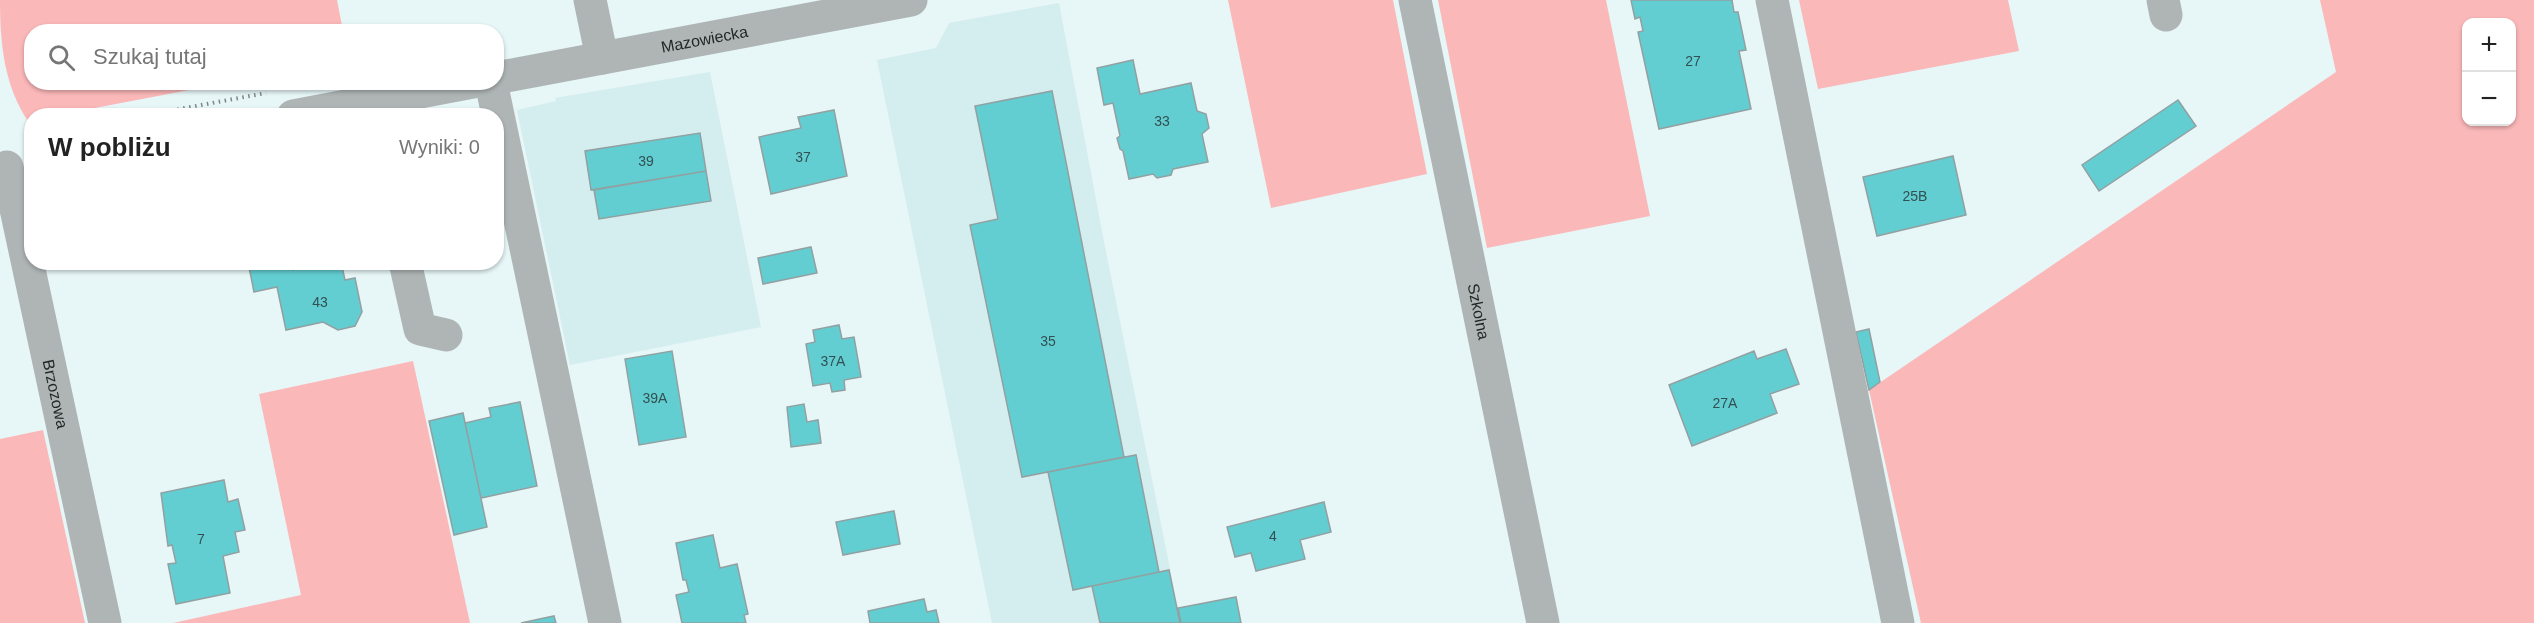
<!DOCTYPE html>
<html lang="pl">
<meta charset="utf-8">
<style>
:root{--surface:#fff;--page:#f6f6f6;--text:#222;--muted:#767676;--line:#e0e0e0}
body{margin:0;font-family:Helvetica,sans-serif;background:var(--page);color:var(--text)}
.controls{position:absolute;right:18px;top:18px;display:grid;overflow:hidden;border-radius:12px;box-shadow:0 2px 4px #0004}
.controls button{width:54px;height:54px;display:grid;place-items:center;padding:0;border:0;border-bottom:2px solid var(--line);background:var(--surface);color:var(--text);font:30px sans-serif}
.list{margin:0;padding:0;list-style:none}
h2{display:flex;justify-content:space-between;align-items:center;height:78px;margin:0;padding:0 24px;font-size:26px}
h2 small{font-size:20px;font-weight:400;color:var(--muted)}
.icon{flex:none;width:33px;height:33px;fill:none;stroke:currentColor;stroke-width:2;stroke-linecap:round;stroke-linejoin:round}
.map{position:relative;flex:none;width:2534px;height:623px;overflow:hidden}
.search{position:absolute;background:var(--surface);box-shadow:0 2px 4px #0004;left:24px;top:24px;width:480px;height:66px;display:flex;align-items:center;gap:15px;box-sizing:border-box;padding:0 21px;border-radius:24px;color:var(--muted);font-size:22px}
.panel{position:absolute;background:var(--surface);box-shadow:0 2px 4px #0004;left:24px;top:108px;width:480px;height:162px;border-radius:24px}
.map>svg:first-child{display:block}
.built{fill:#d4edee}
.green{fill:#fbb8b9;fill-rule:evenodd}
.building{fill:#63ced2;stroke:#92a0a1;stroke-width:1.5}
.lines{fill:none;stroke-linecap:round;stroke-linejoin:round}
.path{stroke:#7e8788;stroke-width:4;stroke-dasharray:1.5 4.5;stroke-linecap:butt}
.minor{stroke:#afb5b5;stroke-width:33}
.labels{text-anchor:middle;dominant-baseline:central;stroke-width:4.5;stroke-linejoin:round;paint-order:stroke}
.number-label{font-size:14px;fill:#325051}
.street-label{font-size:16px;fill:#212626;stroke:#e7f6f7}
</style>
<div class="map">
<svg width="2534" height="623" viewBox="0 0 2534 623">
<rect width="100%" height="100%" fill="#e7f6f7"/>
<path class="built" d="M1059,3L1104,242L1181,623H992L877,60L936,48L949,23Z
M710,72L761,327L570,365L517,110L556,101L555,98Z"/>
<path class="green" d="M0,0H337L343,31L32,32V82L226,83L58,115L32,116L31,121H28C4,85 0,43 0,0Z
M1228,0H1393L1427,174L1271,208Z
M1438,0H1606L1650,216L1487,248Z
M1799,0H2008L2019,51L1818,89Z
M2320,0H2534V623H1921L1869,390L2336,72ZM2466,22H2512V122H2466Z
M413,361L470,623H173L301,595L259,394Z
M43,430L85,623H0V439Z"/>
<path class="building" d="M1631,0H1732L1734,12H1738L1746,50L1739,51L1751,109L1659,129L1638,32L1643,31L1640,17L1635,19Z
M1133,60L1140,94L1191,83L1197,111L1206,114L1209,128L1202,134L1208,162L1173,169L1171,175L1157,178L1153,174L1129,179L1123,151L1120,149L1117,138L1120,136L1113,103L1104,105L1097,68Z
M1052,91L1124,457L1022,477L970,225L998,219L975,106Z
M2178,100L2196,126L2099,191L2082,165Z
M834,110L847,176L771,194L759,137L801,128L798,117Z
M700,133L706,171L591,190L585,151Z
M1953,156L1966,215L1877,236L1863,177Z
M706,171L711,201L599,219L594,190Z
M811,247L817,273L763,284L758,258Z
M248,262H291L293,270L313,262H341L345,280L355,278L362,312L355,326L338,330L323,322L286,330L277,287L254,292Z
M839,325L842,339L854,337L861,377L844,380L845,390L832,392L830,383L813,386L806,344L815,342L813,330Z
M1869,329L1880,382L1869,390L1856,332Z
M1786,349L1799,384L1770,394L1777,413L1692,446L1669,385L1754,351L1757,359Z
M672,351L686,437L639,445L625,359Z
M520,402L537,486L481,498L465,423L491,417L489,408Z
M804,404L807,422L818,420L821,443L791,447L787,407Z
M463,413L487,527L454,535L429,421Z
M1136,455L1159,572L1073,590L1048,472Z
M224,480L228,502L238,499L245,530L235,532L239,552L223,556L230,593L176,604L168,564L176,563L172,545L168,546L161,493Z
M1324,502L1331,532L1300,540L1305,559L1256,571L1251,553L1235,557L1227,527Z
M894,511L900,544L843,555L836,522Z
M713,535L720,568L737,564L748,614L744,615L746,623H682L676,595L689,592L686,580H683L676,543Z
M1169,570L1180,623H1100L1092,586Z
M1236,597L1241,623H1181L1178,608Z
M924,599L927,612L936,610L939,623H870L868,611Z
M554,616L556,623H521Z"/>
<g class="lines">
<path class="path" d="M142,116L266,93"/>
<g class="minor">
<path d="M590,0L602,58"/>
<path id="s1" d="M1415,0L1543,623"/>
<path d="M1772,0L1898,623"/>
<path d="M2163,0L2166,15"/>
<path id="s2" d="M496,78L911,0"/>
<path d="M491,82L605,623"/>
<path d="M293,116L473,82"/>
<path id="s3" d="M7,167L105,623"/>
<path d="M405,262L420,329L446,335"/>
</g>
</g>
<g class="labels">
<g class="number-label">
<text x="1693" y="61">27</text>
<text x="1162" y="121">33</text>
<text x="803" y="157">37</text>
<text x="646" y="161">39</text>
<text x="1915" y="196">25B</text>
<text x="320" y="302">43</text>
<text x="1048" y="341">35</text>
<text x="833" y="361">37A</text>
<text x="655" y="398">39A</text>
<text x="1725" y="403">27A</text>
<text x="1273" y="536">4</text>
<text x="201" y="539">7</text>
</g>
<g class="street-label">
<text stroke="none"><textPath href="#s2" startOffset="212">Mazowiecka</textPath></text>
<text stroke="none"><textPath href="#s1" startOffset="318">Szkolna</textPath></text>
<text stroke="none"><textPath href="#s3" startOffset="232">Brzozowa</textPath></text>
</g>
</g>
</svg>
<div class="controls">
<button>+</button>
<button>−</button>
</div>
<div class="search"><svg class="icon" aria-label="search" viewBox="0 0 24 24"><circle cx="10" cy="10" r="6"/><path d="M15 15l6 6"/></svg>Szukaj tutaj</div>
<section class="panel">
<h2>W pobliżu<small>Wyniki: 0</small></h2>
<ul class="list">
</ul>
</section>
</div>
